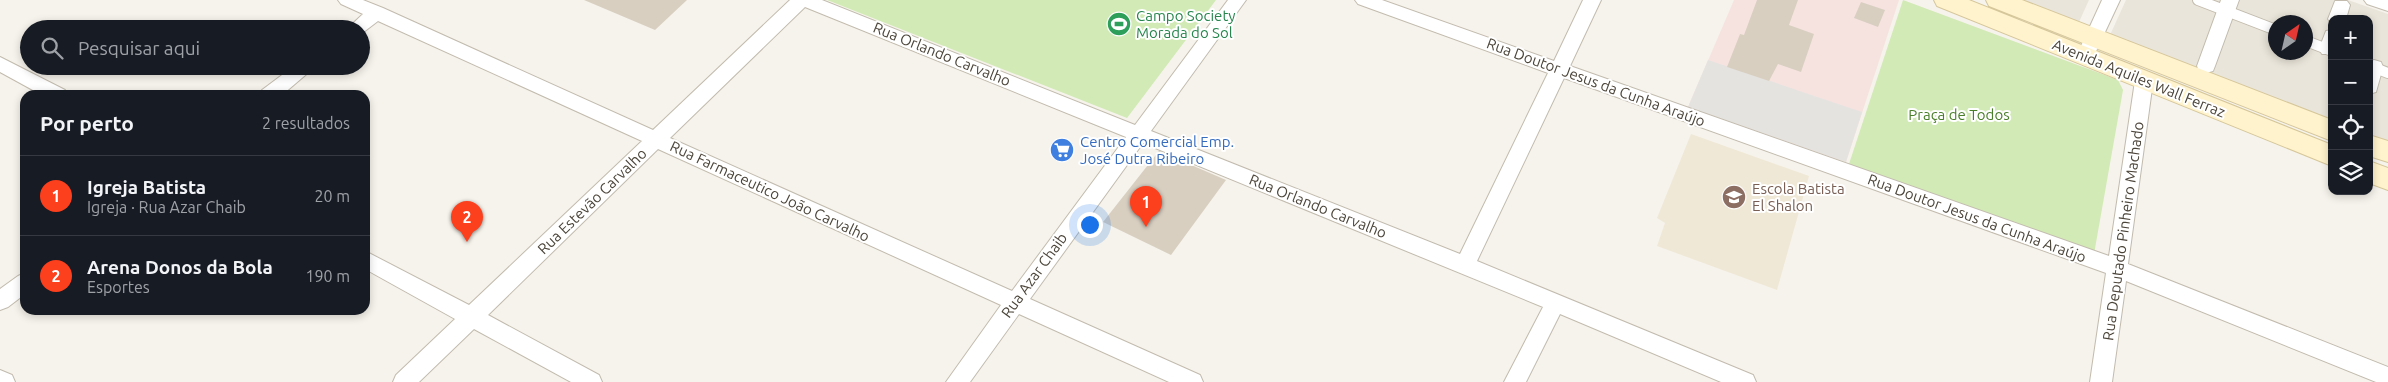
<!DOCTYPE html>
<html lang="pt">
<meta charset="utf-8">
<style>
:root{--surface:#171b24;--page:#242831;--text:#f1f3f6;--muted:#9ea1a6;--line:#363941;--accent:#fc3f1d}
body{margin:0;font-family:Ubuntu,sans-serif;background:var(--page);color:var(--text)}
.controls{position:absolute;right:15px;top:15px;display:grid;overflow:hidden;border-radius:10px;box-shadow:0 2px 8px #0003}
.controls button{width:45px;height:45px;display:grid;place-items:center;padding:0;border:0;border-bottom:1px solid var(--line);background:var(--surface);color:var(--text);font:25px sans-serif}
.compass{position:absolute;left:2268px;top:15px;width:45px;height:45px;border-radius:50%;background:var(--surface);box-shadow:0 2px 8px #0003;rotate:34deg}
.you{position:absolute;left:1089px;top:224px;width:18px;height:18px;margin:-12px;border:4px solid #fff;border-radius:50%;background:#1a73e8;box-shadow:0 0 0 8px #1a73e833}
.badge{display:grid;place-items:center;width:32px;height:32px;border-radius:50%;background:var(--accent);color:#fff;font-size:16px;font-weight:700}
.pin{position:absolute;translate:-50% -41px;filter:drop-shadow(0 1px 2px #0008)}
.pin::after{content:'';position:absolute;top:26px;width:18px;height:15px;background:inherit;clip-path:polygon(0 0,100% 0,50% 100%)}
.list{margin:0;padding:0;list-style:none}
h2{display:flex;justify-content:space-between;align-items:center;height:65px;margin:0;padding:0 20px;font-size:21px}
h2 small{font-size:16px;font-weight:400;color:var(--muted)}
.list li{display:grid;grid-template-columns:32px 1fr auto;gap:15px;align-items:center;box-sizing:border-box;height:80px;padding:0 20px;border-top:1px solid var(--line)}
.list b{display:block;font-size:19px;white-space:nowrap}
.list p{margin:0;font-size:16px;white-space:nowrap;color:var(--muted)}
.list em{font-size:16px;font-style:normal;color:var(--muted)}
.icon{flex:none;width:28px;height:28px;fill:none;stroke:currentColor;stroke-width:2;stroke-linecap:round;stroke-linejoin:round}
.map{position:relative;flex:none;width:2388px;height:382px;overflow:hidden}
.search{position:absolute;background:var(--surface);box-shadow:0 2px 8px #0003;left:20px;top:20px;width:350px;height:55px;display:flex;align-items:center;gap:12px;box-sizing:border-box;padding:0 18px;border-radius:28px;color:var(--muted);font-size:19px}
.panel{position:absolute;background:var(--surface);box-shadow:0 2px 8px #0003;left:20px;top:90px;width:350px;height:225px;border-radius:15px}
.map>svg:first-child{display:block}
.residential{fill:#eae5da;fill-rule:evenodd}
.education{fill:#efe8d6}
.medical{fill:#f6e3e0}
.green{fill:#d2eab5}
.parking{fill:#e5e3e0}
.building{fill:#d8cfc1}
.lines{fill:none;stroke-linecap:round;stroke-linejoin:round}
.service-casing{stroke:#c2bbae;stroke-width:12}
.minor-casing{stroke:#c2bbae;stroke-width:2}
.secondary-casing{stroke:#d6c79b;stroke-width:2}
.service{stroke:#fff;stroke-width:10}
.minor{fill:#fff;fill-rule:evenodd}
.secondary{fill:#fff3cd;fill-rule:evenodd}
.labels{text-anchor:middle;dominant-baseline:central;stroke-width:4;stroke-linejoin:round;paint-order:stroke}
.leisure-label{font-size:15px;fill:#27864d;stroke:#fff;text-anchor:start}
.street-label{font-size:15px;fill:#4b4439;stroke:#fff}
.park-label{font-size:15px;fill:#4a7f2a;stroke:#fff}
.shop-label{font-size:15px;fill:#366cbe;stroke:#fff;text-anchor:start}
.education-label{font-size:15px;fill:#785e54;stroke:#fff;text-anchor:start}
</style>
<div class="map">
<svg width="2388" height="382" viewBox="0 0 2388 382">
<rect width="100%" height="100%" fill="#f6f3ec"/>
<path class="residential" d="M2022,0H2089L2079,22Z
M2126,0H2348L2388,14V145L2369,137V19H2332V122L2110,35ZM2276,22H2306V52H2276Z"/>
<path class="education" d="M1691,134L1809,176L1777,290L1657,246L1665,223L1657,218Z"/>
<path class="medical" d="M1734,0H1899L1846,162L1688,107Z"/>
<path class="green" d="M827,0H1216L1127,118Z
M1903,0L2118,80L2123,90L2094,254L1848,167Z"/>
<path class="parking" d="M1708,60L1862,112L1846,162L1688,107Z"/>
<path class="building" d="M584,0H687L655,30Z
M1757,0H1798L1789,25L1814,34L1801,72L1778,64L1769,81L1727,67L1740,34L1744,35Z
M1861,2L1885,10L1878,27L1854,18Z
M1159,151L1226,180L1171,255L1103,222Z"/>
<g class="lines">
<g class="service-casing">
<path id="service" d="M2198,0L2276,30
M2306,41L2332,51
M2370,66L2388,73"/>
</g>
<g class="minor-casing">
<path id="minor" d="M338,0H363L383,8L653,130L790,0H822L1135,125L1228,0H1246L1151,131L1460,254L1548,73L1358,4L1355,0H1382L1554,61L1583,0H1601L1570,66L2109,256L2135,81L2137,76L2144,74L2151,76L2153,81L2128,264L2388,367V382H2376L2126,281L2112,382H2090L2106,273L1564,78L1477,261L1753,375L1756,382H1721L1560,314L1526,382H1504L1543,307L1143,143L1030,299L1200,375L1203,382H1169L1019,314L970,382H946L1001,305L658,149L488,315L599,375L602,382H571L474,329L419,382H393L396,375L455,319L365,269V251L469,305L642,141L378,21L361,34V29H347L363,14L341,4ZM805,7L1126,137L1012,291L670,138Z
M2102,0H2120L2091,62L2085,64L2079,62L2076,57Z
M2221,0H2239L2215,66L2213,71L2206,73L2199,71L2197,66Z
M2364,0H2388V11L2367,4Z
M2335,1H2347L2350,5L2346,19H2332V24L2328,19Z
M2332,30V54H2322L2319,49L2326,31Z
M0,57L65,90L67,95H42L0,72Z
M2374,60L2381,62L2383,67L2376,92L2369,94V62Z
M294,66H316L282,95H260L262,90Z
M25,273V294L8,307L0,310V289L18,276Z
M0,370L12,375L15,382H0Z"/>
</g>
<g class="secondary-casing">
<path id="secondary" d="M1934,0H1969L2332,145V166L1937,6Z
M1986,0H2022L2332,120V141L1989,6Z
M2369,135L2388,141V162L2369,156Z
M2369,161L2388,168V190L2369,183Z"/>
</g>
<use href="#service" class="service"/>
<use href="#minor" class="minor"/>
<use href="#secondary" class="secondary"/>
</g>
<defs>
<g id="stadium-disc" transform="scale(1.25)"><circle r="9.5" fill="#2e9e5b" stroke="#fff"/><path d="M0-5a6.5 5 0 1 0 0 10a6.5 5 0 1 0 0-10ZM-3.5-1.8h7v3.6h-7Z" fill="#fff"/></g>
<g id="supermarket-disc" transform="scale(1.25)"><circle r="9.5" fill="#3f7fe0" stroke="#fff"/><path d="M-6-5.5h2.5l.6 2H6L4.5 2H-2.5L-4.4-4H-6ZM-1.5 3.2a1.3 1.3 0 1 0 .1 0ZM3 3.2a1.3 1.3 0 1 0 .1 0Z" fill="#fff"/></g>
<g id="school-disc" transform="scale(1.25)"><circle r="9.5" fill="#8d6e63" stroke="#fff"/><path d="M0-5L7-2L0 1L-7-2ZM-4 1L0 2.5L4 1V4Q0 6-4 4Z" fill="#fff"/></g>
</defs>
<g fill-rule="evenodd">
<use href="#stadium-disc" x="1119" y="24"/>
<use href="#supermarket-disc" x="1062" y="150"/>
<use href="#school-disc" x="1734" y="197"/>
</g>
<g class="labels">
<g class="leisure-label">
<text x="1136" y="15">Campo Society<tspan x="1136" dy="17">Morada do Sol</tspan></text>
</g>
<g class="street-label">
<text transform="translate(942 54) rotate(22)">Rua Orlando Carvalho</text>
<text transform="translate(2139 78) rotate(22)">Avenida Aquiles Wall Ferraz</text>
<text transform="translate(1596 82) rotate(20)">Rua Doutor Jesus da Cunha Araújo</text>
<text transform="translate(770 191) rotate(25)">Rua Farmaceutico João Carvalho</text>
<text transform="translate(592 201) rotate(-44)">Rua Estevão Carvalho</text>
<text transform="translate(1318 206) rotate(22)">Rua Orlando Carvalho</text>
<text transform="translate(1977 218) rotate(20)">Rua Doutor Jesus da Cunha Araújo</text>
<text transform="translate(2123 231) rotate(-82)">Rua Deputado Pinheiro Machado</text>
<text transform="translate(1034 275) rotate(-54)">Rua Azar Chaib</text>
</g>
<g class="park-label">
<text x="1959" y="114">Praça de Todos</text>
</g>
<g class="shop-label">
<text x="1080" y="141">Centro Comercial Emp.<tspan x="1080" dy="17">José Dutra Ribeiro</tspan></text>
</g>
<g class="education-label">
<text x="1752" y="188">Escola Batista<tspan x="1752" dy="17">El Shalon</tspan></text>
</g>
</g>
</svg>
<div class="controls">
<button>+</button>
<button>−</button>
<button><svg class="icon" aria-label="locate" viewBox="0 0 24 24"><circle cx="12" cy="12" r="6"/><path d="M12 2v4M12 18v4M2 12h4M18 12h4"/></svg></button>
<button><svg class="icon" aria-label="layers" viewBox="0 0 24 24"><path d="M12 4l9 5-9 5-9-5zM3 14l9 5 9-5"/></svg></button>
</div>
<svg class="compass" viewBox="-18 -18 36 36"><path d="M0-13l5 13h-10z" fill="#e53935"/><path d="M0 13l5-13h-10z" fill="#9ea1a6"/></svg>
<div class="you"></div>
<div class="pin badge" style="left:1146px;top:227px">1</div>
<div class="pin badge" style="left:467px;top:242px">2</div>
<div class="search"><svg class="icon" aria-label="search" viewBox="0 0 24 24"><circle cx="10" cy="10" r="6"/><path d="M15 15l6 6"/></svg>Pesquisar aqui</div>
<section class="panel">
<h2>Por perto<small>2 resultados</small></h2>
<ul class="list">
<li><span class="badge">1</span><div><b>Igreja Batista</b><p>Igreja · Rua Azar Chaib</p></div><em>20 m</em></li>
<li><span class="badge">2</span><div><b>Arena Donos da Bola</b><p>Esportes</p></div><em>190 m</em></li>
</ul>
</section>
</div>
